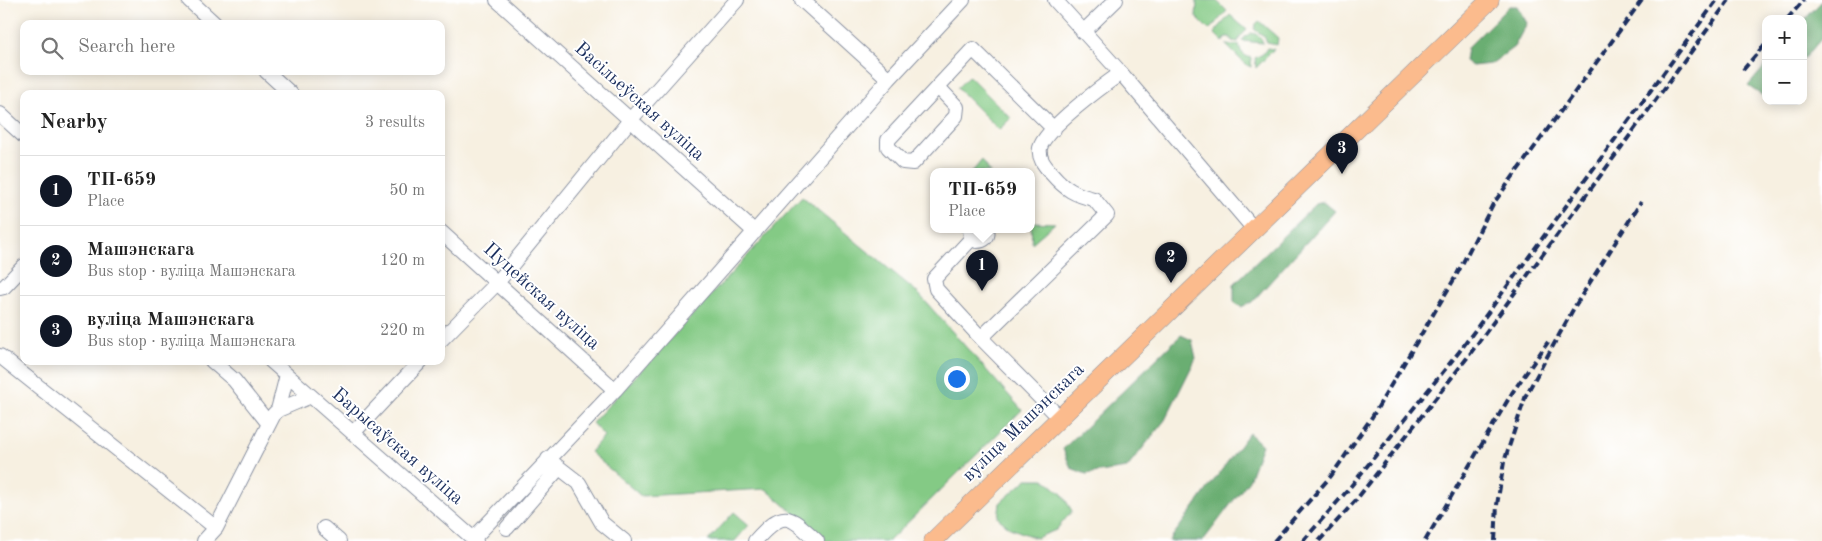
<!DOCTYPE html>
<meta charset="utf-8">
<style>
:root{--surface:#fff;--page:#f2f2f2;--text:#222;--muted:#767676;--line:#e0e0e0;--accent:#111827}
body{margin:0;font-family:"Old Standard TT",serif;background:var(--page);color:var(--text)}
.controls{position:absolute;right:15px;top:15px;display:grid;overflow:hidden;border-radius:10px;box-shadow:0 2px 12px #0003}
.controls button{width:45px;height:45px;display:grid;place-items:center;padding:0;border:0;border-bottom:1px solid var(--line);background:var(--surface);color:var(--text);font:25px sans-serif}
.you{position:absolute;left:956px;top:378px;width:18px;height:18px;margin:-12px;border:4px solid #fff;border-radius:50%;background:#1a73e8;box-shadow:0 0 0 8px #1a73e833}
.badge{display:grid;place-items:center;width:32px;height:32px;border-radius:50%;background:var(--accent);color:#fff;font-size:16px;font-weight:700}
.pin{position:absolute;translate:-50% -41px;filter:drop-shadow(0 1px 2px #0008)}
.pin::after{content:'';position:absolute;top:26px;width:18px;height:15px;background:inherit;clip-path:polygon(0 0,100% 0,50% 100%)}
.popup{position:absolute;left:930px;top:168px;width:105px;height:65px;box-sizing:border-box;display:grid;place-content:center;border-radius:10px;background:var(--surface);filter:drop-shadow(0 1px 4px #0005);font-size:16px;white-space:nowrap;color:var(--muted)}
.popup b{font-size:19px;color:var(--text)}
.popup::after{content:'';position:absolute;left:50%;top:100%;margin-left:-10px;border:10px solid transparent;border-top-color:var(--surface)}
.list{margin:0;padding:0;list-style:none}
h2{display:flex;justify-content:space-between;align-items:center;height:65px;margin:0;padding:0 20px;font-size:21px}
h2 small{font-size:16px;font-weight:400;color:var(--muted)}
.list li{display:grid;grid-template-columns:32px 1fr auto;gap:15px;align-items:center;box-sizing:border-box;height:70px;padding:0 20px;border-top:1px solid var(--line)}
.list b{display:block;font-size:19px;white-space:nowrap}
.list p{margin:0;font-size:16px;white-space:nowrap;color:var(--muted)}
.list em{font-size:16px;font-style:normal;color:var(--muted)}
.icon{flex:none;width:28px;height:28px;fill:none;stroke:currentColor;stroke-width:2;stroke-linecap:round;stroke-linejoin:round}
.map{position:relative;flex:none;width:1822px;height:541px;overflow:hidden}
.search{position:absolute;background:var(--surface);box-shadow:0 2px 12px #0003;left:20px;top:20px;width:425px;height:55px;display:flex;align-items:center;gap:12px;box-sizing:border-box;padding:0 18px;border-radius:10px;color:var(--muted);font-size:19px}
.panel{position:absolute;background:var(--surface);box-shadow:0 2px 12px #0003;left:20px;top:90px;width:425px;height:275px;border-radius:10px}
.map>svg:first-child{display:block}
.green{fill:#84ca85;stroke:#507c72}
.forest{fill:#6bae72;stroke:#436e68}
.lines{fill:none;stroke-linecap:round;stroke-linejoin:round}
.minor-casing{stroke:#8990a0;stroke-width:16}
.major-casing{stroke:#8990a0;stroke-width:19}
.minor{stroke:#fff;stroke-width:14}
.major{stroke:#fbbb8d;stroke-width:18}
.rail{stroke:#1b2f5e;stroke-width:4;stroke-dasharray:8 4;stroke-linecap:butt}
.labels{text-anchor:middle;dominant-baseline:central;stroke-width:4;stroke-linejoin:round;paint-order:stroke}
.street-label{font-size:19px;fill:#1b2f5e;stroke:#fff}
</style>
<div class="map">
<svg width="1822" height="541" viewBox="0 0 1822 541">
<rect width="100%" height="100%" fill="#fff"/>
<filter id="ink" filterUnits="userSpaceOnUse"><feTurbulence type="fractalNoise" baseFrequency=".02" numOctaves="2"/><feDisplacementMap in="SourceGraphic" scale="10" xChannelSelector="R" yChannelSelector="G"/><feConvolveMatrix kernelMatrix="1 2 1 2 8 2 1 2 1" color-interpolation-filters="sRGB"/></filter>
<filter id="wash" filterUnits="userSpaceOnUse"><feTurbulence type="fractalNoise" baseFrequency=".0096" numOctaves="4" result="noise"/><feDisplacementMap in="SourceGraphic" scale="20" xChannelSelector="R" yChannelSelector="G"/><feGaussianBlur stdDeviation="1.12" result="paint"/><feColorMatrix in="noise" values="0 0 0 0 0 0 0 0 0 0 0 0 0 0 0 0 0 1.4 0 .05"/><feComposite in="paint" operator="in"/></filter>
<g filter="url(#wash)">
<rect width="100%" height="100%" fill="#f7f0e1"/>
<path class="green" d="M1197,0H1216L1227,11L1209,30L1196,17Z
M1230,15L1247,30L1240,37L1238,42L1232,41L1230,37H1226L1223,42L1214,33Z
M1259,21L1278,38L1277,45L1267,43L1264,36L1254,29L1256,24Z
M1251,33C1257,34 1261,36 1263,43L1242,41L1246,36Z
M1226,45H1239C1240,52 1244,56 1251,58V67L1245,64Z
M1267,48L1274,49L1256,68L1255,58L1263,54Z
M969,76L1011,118L999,130L957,88Z
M982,160L990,172H972Z
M802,197L917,292L1022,410L889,541H826L766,489L641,496L590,452L604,436L592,423Z
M1031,222L1055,223L1032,243Z
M1027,479H1044L1062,494L1072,511L1056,530L1036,538L1010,528L998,518L1000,503Z
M734,512L749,525L735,541H708Z"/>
<path class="forest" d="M1822,1V38L1803,60V21Z
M1509,6H1517L1527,23L1514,47L1491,64L1472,66L1465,61L1467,48Z
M1766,65V98L1748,86Z
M1324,202L1335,211L1252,302L1241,307L1234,302V284L1316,204Z
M1181,335L1192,340L1196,358L1165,420L1127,468L1086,474L1071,468L1063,449Z
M1249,433L1262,445L1249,480L1203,541H1169Z"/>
</g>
<g filter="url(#ink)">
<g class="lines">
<g class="minor-casing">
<path id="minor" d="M189,0L215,24
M497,0L755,232
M802,0L889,79
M1055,0L1121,73L1253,228
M1083,32L1116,0
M266,71L291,94
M938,87L957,107L956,116L913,163L903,162L888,147V140L973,49L1054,129
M0,114L24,136
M970,231L971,236L977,241C984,241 989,237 987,230
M441,232L615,390
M972,238L934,279L936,289L981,338
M0,288L4,287L24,266
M441,340L497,283L631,119L737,0
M0,356L216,528
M212,361L234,380L269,424
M271,361L476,541
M278,410L311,396
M1060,418L981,338L1107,215L1094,199C1075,195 1065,189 1052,174C1046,167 1038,159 1040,148C1045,128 1104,85 1121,73
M353,433L421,361
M548,459L579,483L602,523L624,541
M324,528L339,541
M507,528L559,468
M473,539L615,390L889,79L963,0
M204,541L216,528L274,414L278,410L287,375
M755,541C784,509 788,514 817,541"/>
</g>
<g class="major-casing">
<path id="major" d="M933,541L1490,0"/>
</g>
<use href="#minor" class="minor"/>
<use href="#major" class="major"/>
<path class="rail" d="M1787,19L1804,0
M1743,70L1766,43
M1274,541L1331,476L1372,417L1456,276L1493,204L1642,0
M1303,541L1347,491L1459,352L1717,0
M1319,541L1356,500L1467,358L1729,0
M1425,541L1512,393L1548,342
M1495,541L1497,505L1504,462L1526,395L1575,306L1641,202"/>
</g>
</g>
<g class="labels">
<g class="street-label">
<text transform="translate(639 102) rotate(42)">Васільеўская вуліца</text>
<text transform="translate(541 297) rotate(42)">Пуцейская вуліца</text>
<text transform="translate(1024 423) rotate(-44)">вуліца Машэнскага</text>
<text transform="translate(397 447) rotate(41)">Барысаўская вуліца</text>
</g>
</g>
</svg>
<div class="controls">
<button>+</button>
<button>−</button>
</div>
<div class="you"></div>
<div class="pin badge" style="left:982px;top:291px">1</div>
<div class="popup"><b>ТП-659</b>Place</div>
<div class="pin badge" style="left:1171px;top:283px">2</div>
<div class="pin badge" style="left:1342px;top:174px">3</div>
<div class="search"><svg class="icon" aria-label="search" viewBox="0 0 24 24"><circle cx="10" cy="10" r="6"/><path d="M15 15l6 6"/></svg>Search here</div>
<section class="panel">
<h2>Nearby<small>3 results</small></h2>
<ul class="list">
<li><span class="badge">1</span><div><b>ТП-659</b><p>Place</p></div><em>50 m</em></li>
<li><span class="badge">2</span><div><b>Машэнскага</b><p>Bus stop · вуліца Машэнскага</p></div><em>120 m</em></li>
<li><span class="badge">3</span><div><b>вуліца Машэнскага</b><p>Bus stop · вуліца Машэнскага</p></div><em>220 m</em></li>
</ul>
</section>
</div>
